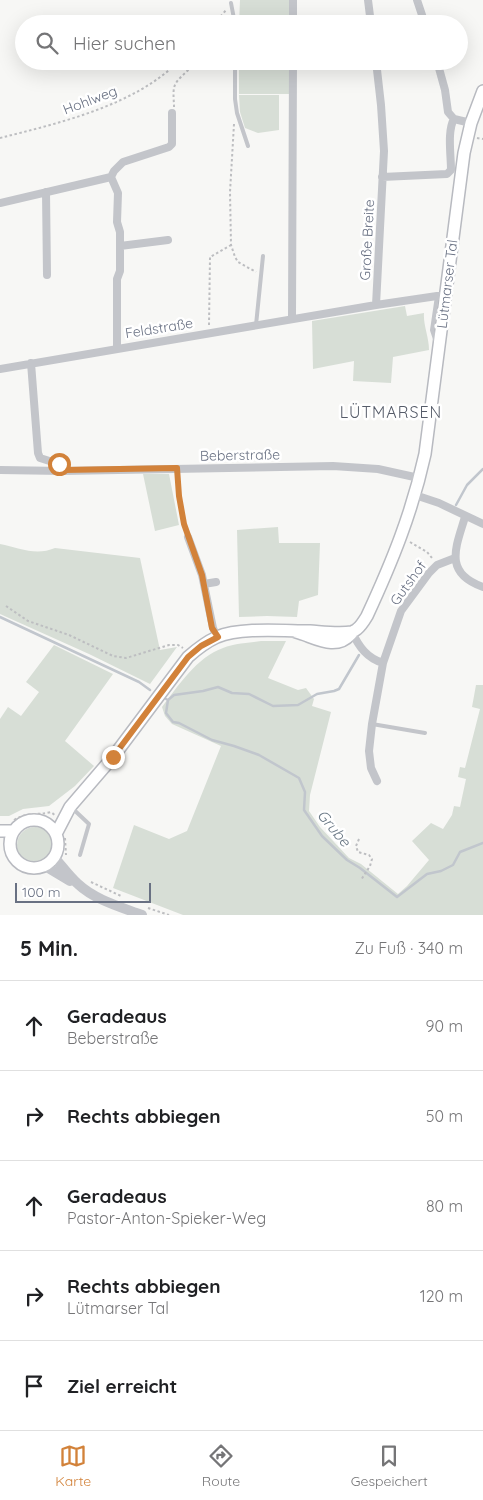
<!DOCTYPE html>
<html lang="de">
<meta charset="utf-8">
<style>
:root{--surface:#fff;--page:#f6f6f6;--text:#202124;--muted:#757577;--line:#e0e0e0;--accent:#d2823a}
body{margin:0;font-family:Quicksand,sans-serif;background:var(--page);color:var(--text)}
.scale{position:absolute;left:15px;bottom:12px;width:136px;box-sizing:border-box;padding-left:5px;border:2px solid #697183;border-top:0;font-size:14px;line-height:18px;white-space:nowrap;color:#697183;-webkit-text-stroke:4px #fff;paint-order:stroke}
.stop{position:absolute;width:15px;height:15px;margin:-11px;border:4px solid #d2823a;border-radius:50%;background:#fff}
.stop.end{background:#d2823a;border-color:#fff;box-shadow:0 1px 5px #0008}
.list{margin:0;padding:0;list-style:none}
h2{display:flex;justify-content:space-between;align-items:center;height:65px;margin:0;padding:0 20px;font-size:21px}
h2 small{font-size:16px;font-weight:400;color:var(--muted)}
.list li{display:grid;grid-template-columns:32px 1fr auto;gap:15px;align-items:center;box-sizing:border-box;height:90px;padding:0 20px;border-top:1px solid var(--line)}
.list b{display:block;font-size:19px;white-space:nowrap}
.list p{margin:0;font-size:16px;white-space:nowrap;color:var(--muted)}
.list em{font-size:16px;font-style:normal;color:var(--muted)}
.icon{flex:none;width:28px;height:28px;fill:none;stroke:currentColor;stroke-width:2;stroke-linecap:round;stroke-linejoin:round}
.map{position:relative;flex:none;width:483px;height:915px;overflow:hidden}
.search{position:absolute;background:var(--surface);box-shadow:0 5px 20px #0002;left:15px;right:15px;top:15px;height:55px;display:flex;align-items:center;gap:12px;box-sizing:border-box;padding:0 18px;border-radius:28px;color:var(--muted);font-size:19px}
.sheet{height:515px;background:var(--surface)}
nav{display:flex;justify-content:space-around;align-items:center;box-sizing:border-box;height:70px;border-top:1px solid var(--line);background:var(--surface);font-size:14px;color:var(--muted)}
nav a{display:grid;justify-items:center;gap:2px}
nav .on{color:var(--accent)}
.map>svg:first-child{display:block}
.green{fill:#d7ded6}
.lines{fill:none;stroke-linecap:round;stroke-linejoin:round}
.stream{stroke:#c1c6cd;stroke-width:2.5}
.secondary-casing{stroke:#b8bac0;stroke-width:14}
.path{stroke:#bdbec1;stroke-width:2;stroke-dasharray:2.5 2.5;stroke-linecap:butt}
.service{stroke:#c3c5ca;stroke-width:4}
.minor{stroke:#c3c5ca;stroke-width:8}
.tertiary{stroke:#c3c5ca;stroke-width:10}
.secondary{stroke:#fff;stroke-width:11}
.route{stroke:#d2823a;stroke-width:6}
.labels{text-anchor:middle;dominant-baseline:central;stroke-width:5;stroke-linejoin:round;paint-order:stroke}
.street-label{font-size:14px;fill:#697183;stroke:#fff}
.water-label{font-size:15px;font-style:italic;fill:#6a7885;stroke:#fff}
.quarter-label{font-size:16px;letter-spacing:1px;fill:#565c69;stroke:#fff}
</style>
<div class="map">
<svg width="483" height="915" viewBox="0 0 483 915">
<rect width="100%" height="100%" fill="#f7f7f5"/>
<path class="green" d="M240,0H290V24H239Z
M239,61H290V94H239Z
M239,95H279V130L258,133L245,128L240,112Z
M405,306L407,316L424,313C423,325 429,337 429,350L393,357L391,383L353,381L354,361L313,369L312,321Z
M143,474H169L179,525L155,531Z
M278,527L279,543H320L318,595L299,601L297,617L267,616L239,617L237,530Z
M0,544C19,548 36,556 55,548L140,558L160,650L177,647L150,684L89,654L0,614Z
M261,641H286L268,678L298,690L306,688L314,699L312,706L331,712L310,795L309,811L320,827L349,858L361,864L398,894L407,886L429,860L412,841L431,823L443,829L452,815L454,806L460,807L466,779L458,777L460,767L465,768L480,709L472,707L476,685H483V915H183L113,888L134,825L169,839L187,831L221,746L172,724L165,716L162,707C178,686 197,657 223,648C235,643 248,643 261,641Z
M54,645L113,674L65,741L94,766L75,786L49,806L23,809L9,816H0V719L8,707L21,716L39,692L26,682Z
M17 845a18 18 0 1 1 36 0a18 18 0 1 1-36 0Z"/>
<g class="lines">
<path class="stream" d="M456,505L467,485L483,469
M0,617L139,682L150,690
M166,699L168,700L166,713L173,722L179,723L212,740L234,746L259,755L299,778L305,792L304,810L322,836L347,860L360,868L397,897L427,874L441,871L453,865L460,852L483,843
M168,700L174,695L203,691L218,687L232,693L249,694L273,706L298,705L317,694L334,691L339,689L359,655"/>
<g class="secondary-casing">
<path id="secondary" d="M296,632C315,637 335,652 351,634C355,629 352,633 357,629C361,626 364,621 367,616C392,562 412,513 425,454L464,153L471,123L483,91
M10 844a24 24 0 1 1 48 0a24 24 0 1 1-48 0Z
M0,831H14
M56,834L70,807L113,757L188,657C197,649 206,642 217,637C241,627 284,631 310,631C324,632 338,634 352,632"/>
</g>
<path class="path" d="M214,24L227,9
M174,107C174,99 172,89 176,83C181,75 191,70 194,61
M234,124L230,192L231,245L235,257L238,262L256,272
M0,138C59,123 134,106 179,61
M477,138L483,139
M209,325L210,257L231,245
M178,476L179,496L186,530
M410,542L427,552L432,558
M6,606L28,621L69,635L113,656L126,658L169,645H178L183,648
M14,820C29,811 36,816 51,812L56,816
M65,838L66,855
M359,839L356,846L358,852L369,855L372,859L370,866L361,880
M91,882L121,896
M148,908L169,915"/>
<path class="service" d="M231,3L235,24
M235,61V99L237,113L248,146
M256,325L263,256
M436,342L432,330L437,296
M372,724L425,733
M72,808L89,824L80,855"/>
<path class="minor" d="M368,0L371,24
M417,0L425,24
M293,24V0
M376,61L381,105L384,151L376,305
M437,61L445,90L448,112L454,119L471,123
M111,177L118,193L117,222L120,232V271L117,279V348
M382,177L447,174L451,170C451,155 447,131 454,119
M46,192L47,275
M0,203L111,177L114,171L123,162L169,147L172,144V113
M120,246L168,240
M292,319L293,61
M31,363L38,453L40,458L59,464L63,471
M0,369L376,305L437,296H446
M0,470L63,471L333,466L378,469L419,478
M415,495L439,503L483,524
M465,517C456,547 443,573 483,587
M188,537L202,575L213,628L217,637
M204,584L216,582
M352,632C359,647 367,658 383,663
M377,781L371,768L369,751L372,724L383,663L401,611L429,573L437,565L455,558"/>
<path class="tertiary" d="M54,857C62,866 69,876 78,884C95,900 121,907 142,915
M45,866L70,881"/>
<use href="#secondary" class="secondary"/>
</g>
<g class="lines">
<path class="route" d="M59,464L63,470L177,468L179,496L184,524L202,575L212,628L218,637L201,646L188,657L113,757"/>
</g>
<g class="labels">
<g class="street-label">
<text transform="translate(90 100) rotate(-21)">Hohlweg</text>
<text transform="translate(367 240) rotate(-87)">Große Breite</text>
<text transform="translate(447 284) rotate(-83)">Lütmarser Tal</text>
<text transform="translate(159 328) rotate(-9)">Feldstraße</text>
<text transform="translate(240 455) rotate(-1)">Beberstraße</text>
<text transform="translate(408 583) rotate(-54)">Gutshof</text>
</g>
<g class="water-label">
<text transform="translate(334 828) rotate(50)">Grube</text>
</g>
<g class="quarter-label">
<text x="391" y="412">LÜTMARSEN</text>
</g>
</g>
</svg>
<div class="scale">100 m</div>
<div class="stop" style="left:59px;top:464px"></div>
<div class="stop end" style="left:113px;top:757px"></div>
<div class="search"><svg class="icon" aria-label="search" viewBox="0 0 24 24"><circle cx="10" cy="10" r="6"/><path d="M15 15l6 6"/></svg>Hier suchen</div>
</div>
<section class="sheet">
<h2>5 Min.<small>Zu Fuß · 340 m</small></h2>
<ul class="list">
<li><svg class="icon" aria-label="ahead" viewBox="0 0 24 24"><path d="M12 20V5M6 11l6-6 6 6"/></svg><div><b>Geradeaus</b><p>Beberstraße</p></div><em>90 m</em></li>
<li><svg class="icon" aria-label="right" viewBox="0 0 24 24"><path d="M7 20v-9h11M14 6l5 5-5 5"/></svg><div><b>Rechts abbiegen</b></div><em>50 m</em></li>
<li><svg class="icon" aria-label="ahead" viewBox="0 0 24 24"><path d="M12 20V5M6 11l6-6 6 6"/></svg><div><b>Geradeaus</b><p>Pastor-Anton-Spieker-Weg</p></div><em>80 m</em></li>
<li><svg class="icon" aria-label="right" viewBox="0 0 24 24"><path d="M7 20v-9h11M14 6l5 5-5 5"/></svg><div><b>Rechts abbiegen</b><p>Lütmarser Tal</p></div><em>120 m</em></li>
<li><svg class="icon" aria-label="arrive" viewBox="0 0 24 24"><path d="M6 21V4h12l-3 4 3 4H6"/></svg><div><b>Ziel erreicht</b></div></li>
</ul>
</section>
<nav>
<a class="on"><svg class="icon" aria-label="map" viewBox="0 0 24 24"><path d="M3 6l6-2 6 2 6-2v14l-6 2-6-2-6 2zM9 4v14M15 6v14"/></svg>Karte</a>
<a><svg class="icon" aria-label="directions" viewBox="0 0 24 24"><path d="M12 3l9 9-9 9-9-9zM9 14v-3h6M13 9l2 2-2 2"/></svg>Route</a>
<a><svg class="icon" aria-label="saved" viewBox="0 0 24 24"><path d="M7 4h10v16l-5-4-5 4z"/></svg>Gespeichert</a>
</nav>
